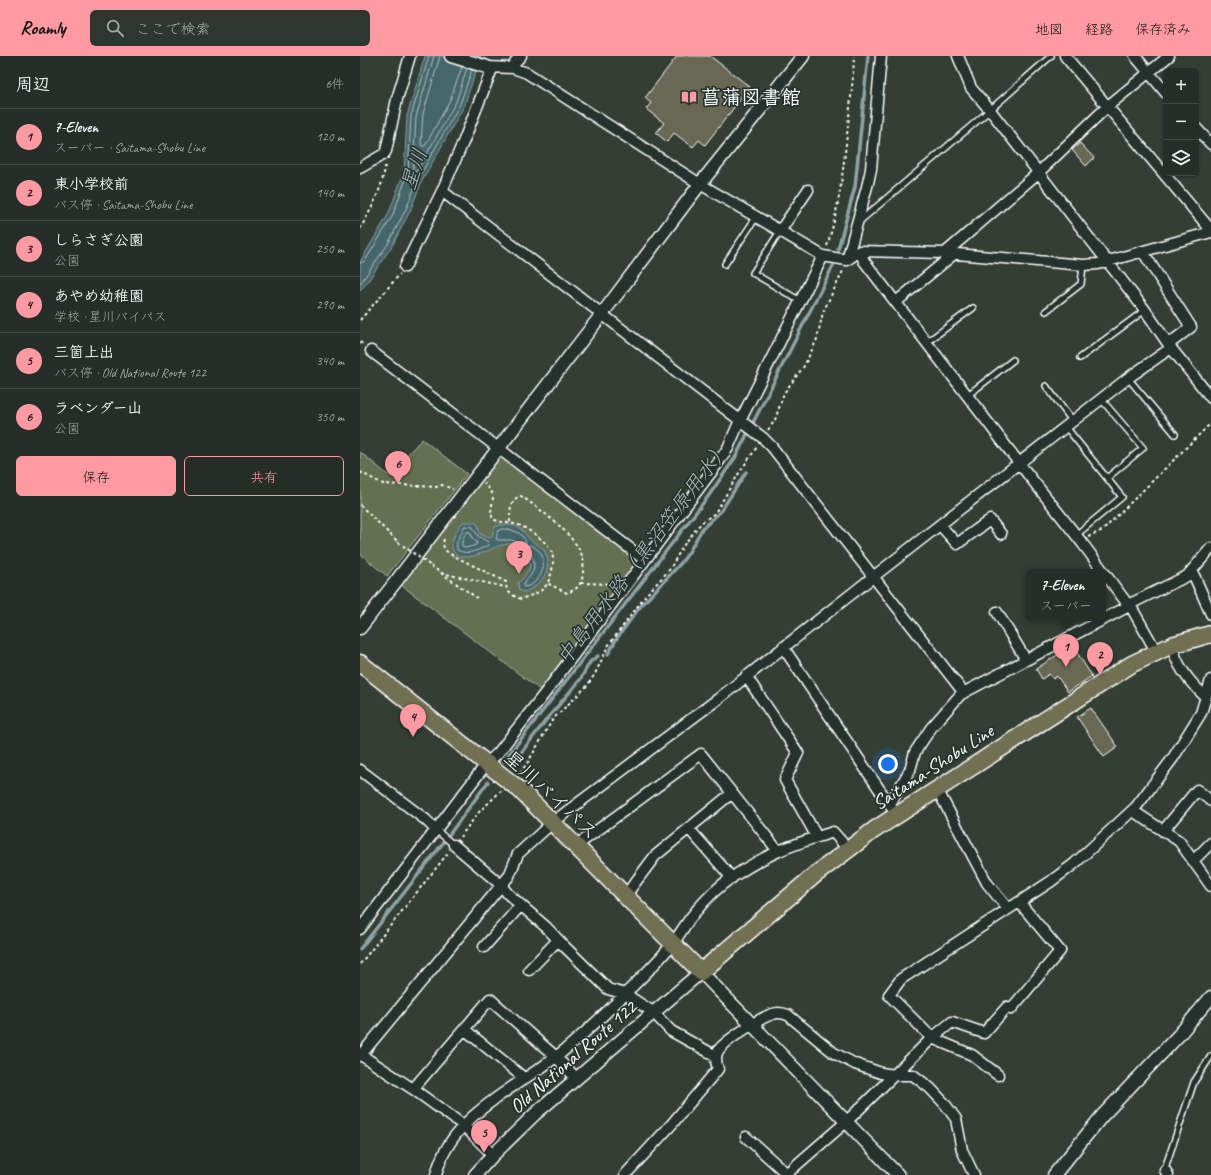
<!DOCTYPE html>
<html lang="ja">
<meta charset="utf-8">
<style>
:root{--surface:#262e28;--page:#2e3630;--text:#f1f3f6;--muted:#a4a8a8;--line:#424a45;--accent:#ff9aa2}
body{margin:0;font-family:Caveat,"Klee One",sans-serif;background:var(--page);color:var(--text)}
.controls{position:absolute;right:12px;top:12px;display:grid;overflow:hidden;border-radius:6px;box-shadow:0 1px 3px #0004}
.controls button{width:36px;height:36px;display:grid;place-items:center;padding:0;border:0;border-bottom:1px solid var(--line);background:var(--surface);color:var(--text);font:20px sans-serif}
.you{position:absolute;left:528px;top:708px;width:14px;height:14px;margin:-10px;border:3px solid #fff;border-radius:50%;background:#1a73e8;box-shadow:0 0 0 6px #1a73e833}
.badge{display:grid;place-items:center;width:26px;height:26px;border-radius:50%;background:var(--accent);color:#111;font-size:13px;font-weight:700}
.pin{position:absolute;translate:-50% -33px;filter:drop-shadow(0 1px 2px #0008)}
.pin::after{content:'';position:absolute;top:21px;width:14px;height:12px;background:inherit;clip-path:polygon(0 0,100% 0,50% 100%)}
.popup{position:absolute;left:666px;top:513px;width:80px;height:52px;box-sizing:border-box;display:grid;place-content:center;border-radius:6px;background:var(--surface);filter:drop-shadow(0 1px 3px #0005);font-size:13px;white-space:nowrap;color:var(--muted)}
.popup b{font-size:15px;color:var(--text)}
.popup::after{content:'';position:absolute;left:50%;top:100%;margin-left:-8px;border:8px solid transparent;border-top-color:var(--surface)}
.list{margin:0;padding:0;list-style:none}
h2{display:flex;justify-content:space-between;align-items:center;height:52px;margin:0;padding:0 16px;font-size:17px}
h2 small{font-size:13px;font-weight:400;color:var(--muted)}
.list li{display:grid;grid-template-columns:26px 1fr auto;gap:12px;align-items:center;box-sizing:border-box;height:56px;padding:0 16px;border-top:1px solid var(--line)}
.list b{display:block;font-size:15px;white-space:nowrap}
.list p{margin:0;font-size:13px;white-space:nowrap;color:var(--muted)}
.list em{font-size:13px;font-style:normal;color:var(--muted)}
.actions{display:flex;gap:8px;padding:12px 16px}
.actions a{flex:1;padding:9px 0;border:1px solid var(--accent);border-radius:6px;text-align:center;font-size:14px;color:var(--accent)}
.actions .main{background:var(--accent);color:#111}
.icon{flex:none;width:22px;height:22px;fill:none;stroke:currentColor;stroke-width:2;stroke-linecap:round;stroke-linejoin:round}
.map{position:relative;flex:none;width:851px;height:1119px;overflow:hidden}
header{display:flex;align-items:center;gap:24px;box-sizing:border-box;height:56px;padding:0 20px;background:var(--accent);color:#111}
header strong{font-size:19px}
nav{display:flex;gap:22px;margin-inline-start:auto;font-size:14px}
.search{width:280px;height:36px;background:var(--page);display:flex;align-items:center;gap:10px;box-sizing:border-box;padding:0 14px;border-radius:6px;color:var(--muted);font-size:15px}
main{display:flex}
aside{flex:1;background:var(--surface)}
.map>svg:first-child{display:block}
.green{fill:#637051;stroke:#b1b8a8}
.water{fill:#44666a;stroke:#8fa3a6}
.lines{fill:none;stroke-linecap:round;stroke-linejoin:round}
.shore{stroke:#b4c2c3;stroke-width:1}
.stream{stroke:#8fa3a6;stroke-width:3.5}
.building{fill:#696853;stroke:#fff}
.service-casing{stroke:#fff;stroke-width:8}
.minor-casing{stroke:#fff;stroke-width:13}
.tertiary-casing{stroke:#fff;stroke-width:15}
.primary-casing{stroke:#fff;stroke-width:19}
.path{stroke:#fff;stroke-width:2;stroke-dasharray:3 3;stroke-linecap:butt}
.service{stroke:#26332d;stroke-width:5}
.minor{stroke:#26332d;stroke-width:10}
.tertiary{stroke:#26332d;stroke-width:12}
.primary{stroke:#716f52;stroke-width:16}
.path-bridge{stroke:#fff;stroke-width:2;stroke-dasharray:3 3;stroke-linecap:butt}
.labels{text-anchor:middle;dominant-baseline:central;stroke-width:3.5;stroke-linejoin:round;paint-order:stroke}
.poi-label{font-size:20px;font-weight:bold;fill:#fff;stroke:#26332d;text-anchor:start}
.street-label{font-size:20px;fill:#fff;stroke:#26332d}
.water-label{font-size:21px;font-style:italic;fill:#abbabc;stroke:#26332d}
</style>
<header>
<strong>Roamly</strong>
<div class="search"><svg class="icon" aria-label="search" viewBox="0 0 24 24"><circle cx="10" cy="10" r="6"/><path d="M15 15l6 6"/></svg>ここで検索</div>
<nav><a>地図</a><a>経路</a><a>保存済み</a></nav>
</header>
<main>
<aside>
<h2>周辺<small>6件</small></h2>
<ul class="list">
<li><span class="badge">1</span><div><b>7-Eleven</b><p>スーパー · Saitama-Shobu Line</p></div><em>120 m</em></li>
<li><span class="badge">2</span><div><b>東小学校前</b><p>バス停 · Saitama-Shobu Line</p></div><em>140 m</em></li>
<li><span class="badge">3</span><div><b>しらさぎ公園</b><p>公園</p></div><em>250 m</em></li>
<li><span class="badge">4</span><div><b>あやめ幼稚園</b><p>学校 · 星川バイパス</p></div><em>290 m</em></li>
<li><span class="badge">5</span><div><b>三箇上出</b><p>バス停 · Old National Route 122</p></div><em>340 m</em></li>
<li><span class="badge">6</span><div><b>ラベンダー山</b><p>公園</p></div><em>350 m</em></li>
</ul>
<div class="actions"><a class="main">保存</a><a>共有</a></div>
</aside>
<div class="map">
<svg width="851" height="1119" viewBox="0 0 851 1119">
<rect width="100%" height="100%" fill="#333e35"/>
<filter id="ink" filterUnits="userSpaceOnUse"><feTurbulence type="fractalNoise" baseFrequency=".025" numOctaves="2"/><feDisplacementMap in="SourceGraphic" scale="8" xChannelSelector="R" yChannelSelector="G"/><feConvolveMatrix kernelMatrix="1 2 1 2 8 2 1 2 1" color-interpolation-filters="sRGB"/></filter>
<g filter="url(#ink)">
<path class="green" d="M62,383L107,418L27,520L0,498V396L28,419Z
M138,400H143L277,503V507L182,633H179L41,529Z"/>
<path class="water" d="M65,0H121L104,50L62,125L50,155L32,190L6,228L0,234V206L28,159L44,116L47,60Z
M103,466H115L118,469L120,478L129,482L132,481L134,473L136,470C144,468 156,468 163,475C166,477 167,482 171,484C175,488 183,490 185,496C194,513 180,532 163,536L159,534L158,527C165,520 174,512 168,501C157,476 134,493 117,499C107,503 91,502 92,488C93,480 98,471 103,466Z"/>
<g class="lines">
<path class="shore" d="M74,0L56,61L53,114L55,116L57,115L96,46L107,12
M80,0L63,58L61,88L62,90H65L90,44L102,11
M0,207L5,205L32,161L48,117L51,60L69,0
M0,228L28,188L46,153L58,123L100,48L112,14
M105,470L113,471L118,480L128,486L129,489C118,494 109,500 97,494V486Z
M142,473C152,473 163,476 166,487L163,488L151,484H137L136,482L138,475Z
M107,476H110L113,483L117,486L116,489L106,492L102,490V484Z
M168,489C192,493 186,528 164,531L163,529C165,525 169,522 171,519C177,510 173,498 167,491Z"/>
<path class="stream" d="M478,193L495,131L508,0
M248,598L257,582L279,552L321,507L329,496L342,473L361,455L386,416
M153,704L157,702L186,664L220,624L230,606L238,600
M144,705L347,442L375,402L473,210
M0,893L83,787L128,726"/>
</g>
<path class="building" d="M317,0H350L390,31L345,89L339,84L333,91L314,77L307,86L296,77L304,67L286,53L291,47L285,42Z
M720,87L734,102L726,110L712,94Z
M712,589L732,620L708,636L697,620L693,623L689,618L682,623L676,613Z
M731,652L758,691L744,701L717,661Z"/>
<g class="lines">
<g class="service-casing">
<path id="service" d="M500,165L630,54L691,0
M420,175L393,217L440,245
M365,208L397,160
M686,255L721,228L723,209
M567,286L613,252
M720,302L785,254
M768,322L815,378
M686,330L713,366
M608,339L653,304
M741,343L783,392L747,422
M706,371L762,441L716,479
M76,774L94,789
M804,1115L834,1026L851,1000"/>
</g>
<g class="minor-casing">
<path id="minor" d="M598,0L611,32L630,54L785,254L811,292L851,342
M705,0L851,174
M775,0L806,37
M127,11L153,12L167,17L340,128L463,200L487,204L500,195L585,197L723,209L738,208L851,176
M153,12L156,5L161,0
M836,72L851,88
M0,112L24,98L26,95L37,43L50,0
M82,135L403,382L412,391L604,637
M420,175L448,134
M500,195L504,205L659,407L723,488L769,550
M783,196L831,271L809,288
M585,197L678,117L748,50L809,0
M487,204L508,127L511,113L521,0
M45,211L82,135L104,84L132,13
M536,246L594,198
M11,295L285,504
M580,469L597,488L630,464L641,478
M832,515L851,558
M770,549L796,595
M637,556L666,604
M812,589C816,609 830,627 846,641
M423,591L532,752
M386,620L438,697L425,724L457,781
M0,714L66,764L76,774
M577,733L627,827L648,853
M530,748L550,714L555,696L571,672L601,638L769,550L772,547L827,520L851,492
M773,755L819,785L851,830
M329,773L372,822
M803,775L837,734L851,745
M94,789L141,829L148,838L186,871L205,891L248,933L265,938L293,956L311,975L356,1000
M216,790L341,698L418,795
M833,805L851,787
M265,840L295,800L372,737
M0,873L127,707L138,697L185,637L355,411L368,392L377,371L463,200
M124,891L161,849
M169,914L198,884
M104,973L164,1022
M1,999L53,1033L103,1069L133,1099
M0,1000L149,820L158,798L193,766L358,643L513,521L768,322L811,292
M638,1019L612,999L572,982L592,966L624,977L647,951L651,953L700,895L659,846
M53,1033L130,943L196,1001L217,1023
M386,1081L426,1117
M805,1114L808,1119
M76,1119C90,1060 151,1035 196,1001C220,982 243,960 265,938C281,922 299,905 313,887C321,877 327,865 336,855C346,843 358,831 371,822C383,814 405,801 419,795C436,787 455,782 473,776L488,793
M265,1119L311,1069L358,1013C356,1007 355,1000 358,995C363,986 403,960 413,958C418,956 423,957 428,959L474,997L495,1008L521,1017L535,1019H553L570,1032L585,1048L596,1063L602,1094L614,1119
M425,1119L486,1066L572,982L529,939L541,923L690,826L714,808L776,751L813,702L841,657L851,624"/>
</g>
<g class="tertiary-casing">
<path id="tertiary" d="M91,0L127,11
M0,572L242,258L340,128L443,0
M115,1119L133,1099L175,1058L341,916L538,1119
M694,1119L742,1060L818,980L851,941"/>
</g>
<g class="primary-casing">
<path id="primary" d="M0,607L160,734L341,916L456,818L514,774L772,608L812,589L851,578"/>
</g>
<path class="path" d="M0,173C11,154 23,131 25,110
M467,190C478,157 482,123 486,88C489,59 493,29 494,0
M0,264L40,218
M0,286L4,289
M408,374L415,364L424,337L444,310L451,296L457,283L463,256L484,213
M0,416L23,428L76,431L82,429L93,433
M0,449L38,486
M150,466C150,457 149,443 161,440C181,454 215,478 223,502C224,507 223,513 223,518C221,529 218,533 207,537L187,527
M728,481L743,474L851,367
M84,483C82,490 84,494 90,498L146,526C145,536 153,540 161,543C168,540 178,538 184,532C191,525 196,504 191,494C187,486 171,475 163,471C154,466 142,468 133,463C129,455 133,449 133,441C133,436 127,431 124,427
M71,510L117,542
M81,517L145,531
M221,527L254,528
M160,717L168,706L193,663L227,630L235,618L248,590L287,538L310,513L323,490L341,467L355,457L379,417L397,391
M100,781L119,756L141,735
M0,908L88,797"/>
<use href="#service" class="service"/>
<use href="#minor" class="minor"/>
<use href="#tertiary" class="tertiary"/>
<use href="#primary" class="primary"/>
<path class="path-bridge" d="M38,486L71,510"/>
</g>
</g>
<defs>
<g id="library-bare" transform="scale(1.2)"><path d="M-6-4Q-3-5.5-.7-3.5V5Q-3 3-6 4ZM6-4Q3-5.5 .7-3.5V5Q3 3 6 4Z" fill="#ff9aa2" stroke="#26332d" stroke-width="2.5" paint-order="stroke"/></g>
</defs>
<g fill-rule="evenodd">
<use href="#library-bare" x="329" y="41"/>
</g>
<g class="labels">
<g class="poi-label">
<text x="341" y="41">菖蒲図書館</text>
</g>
<g class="street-label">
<text transform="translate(573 711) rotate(-33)">Saitama-Shobu Line</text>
<text transform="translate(191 739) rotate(43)">星川バイパス</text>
<text transform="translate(213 1001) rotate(-41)">Old National Route 122</text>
</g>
<g class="water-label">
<text transform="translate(54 113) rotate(-71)">星川</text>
<text transform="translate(283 497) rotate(-53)">中島用水路（黒沼笠原用水）</text>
</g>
</g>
</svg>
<div class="controls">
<button>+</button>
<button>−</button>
<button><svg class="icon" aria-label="layers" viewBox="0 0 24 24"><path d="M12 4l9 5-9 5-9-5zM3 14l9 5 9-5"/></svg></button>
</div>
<div class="you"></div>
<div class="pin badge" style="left:706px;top:611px">1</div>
<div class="popup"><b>7-Eleven</b>スーパー</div>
<div class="pin badge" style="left:740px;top:619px">2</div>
<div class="pin badge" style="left:159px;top:518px">3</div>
<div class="pin badge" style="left:53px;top:681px">4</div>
<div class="pin badge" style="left:124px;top:1097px">5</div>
<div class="pin badge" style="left:38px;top:428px">6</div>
</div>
</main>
